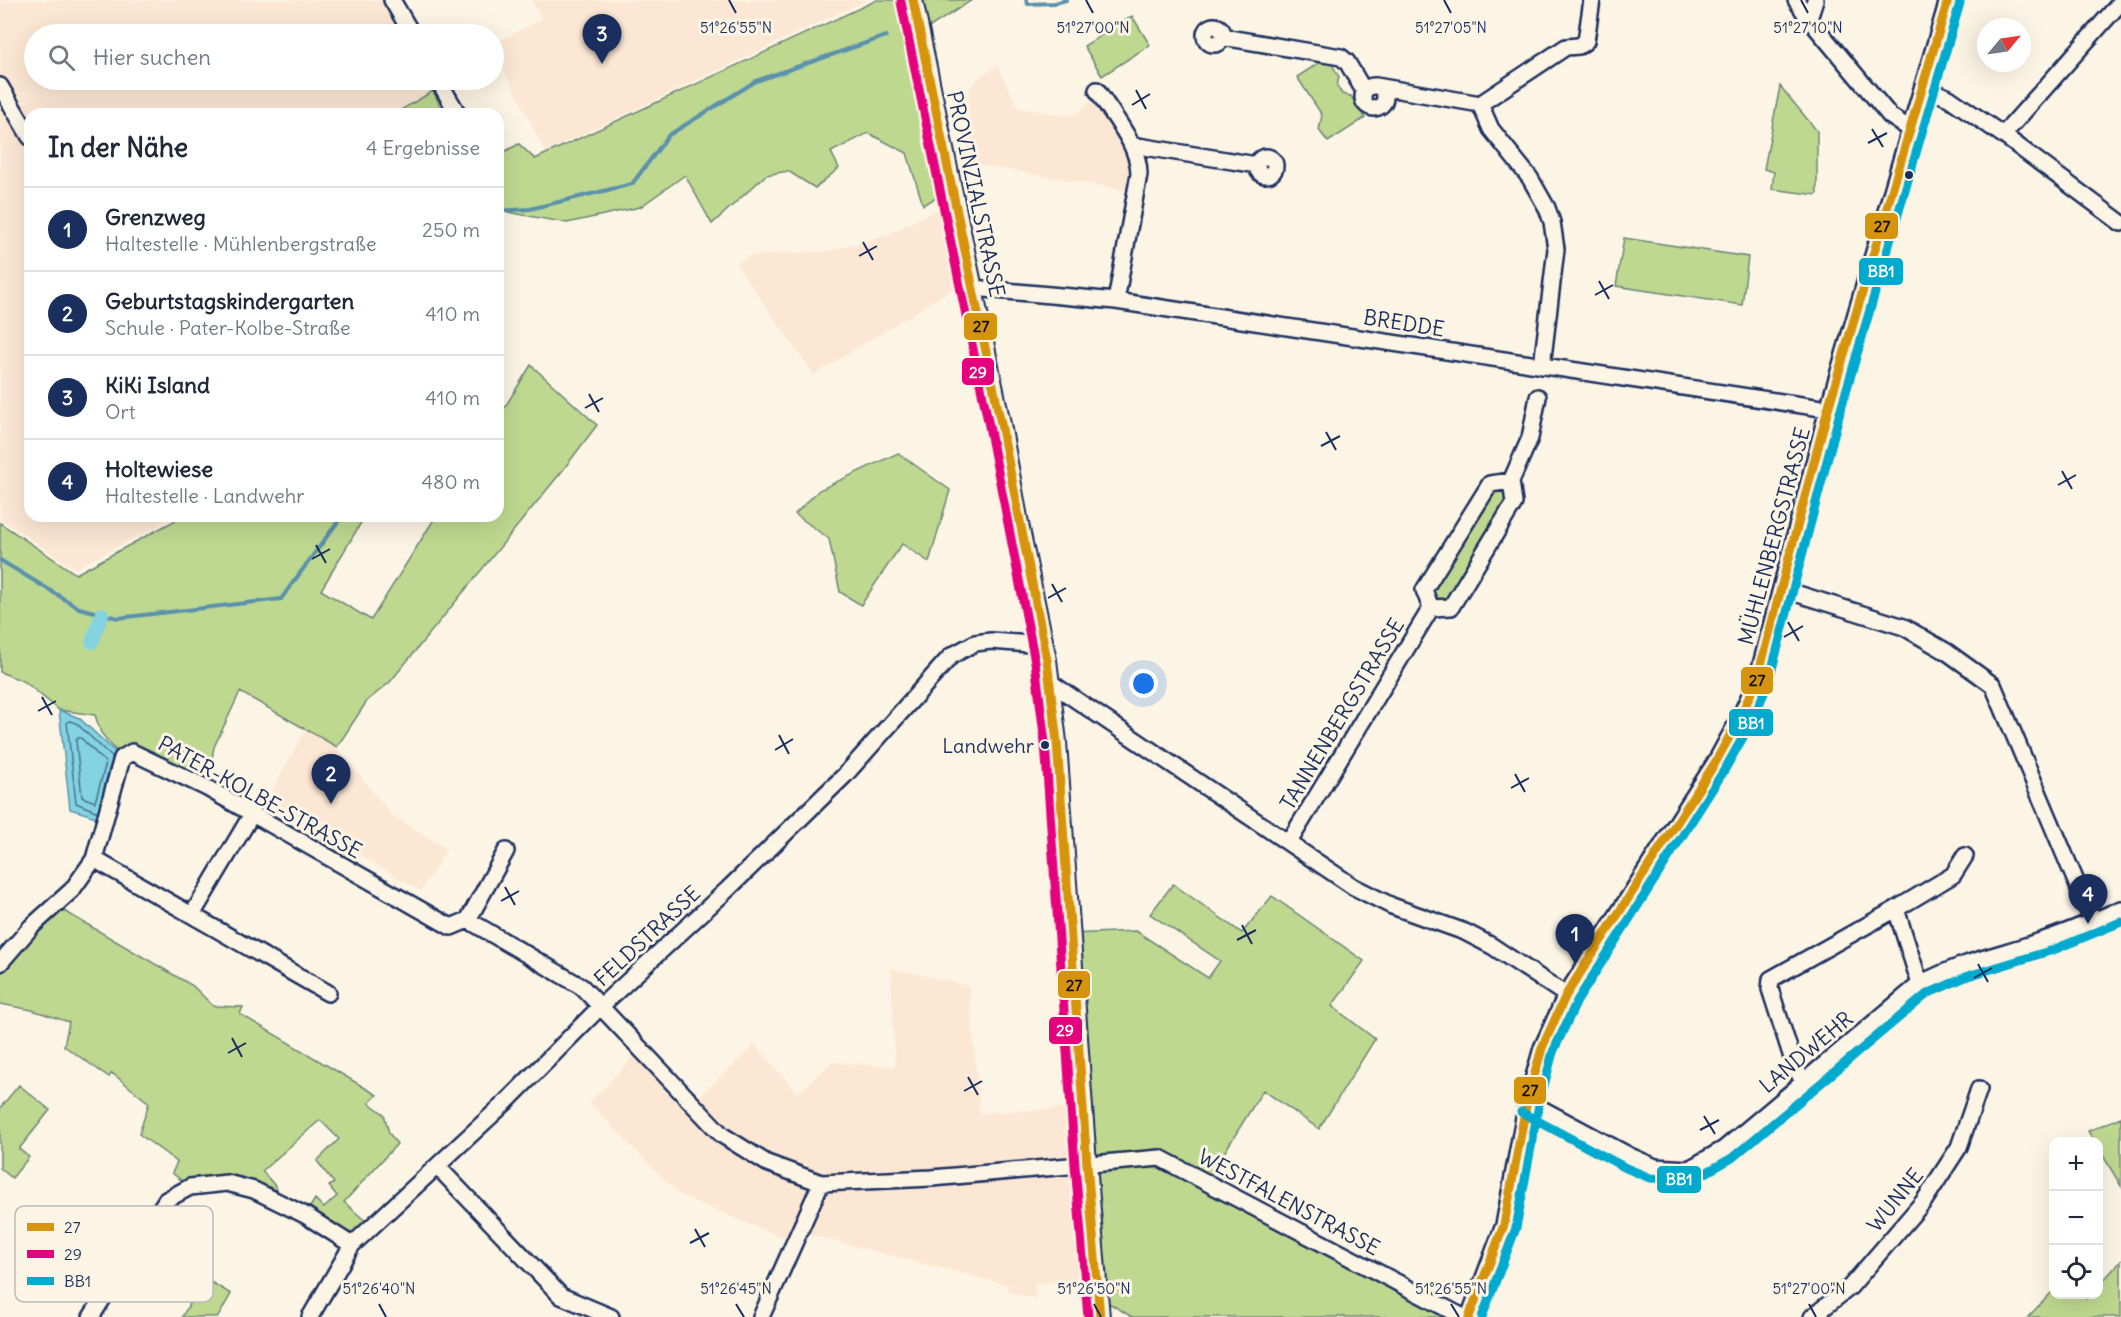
<!DOCTYPE html>
<html lang="de">
<meta charset="utf-8">
<style>
:root{--surface:#fff;--page:#f2f2f3;--text:#1f2937;--muted:#747a83;--line:#e0e1e3;--accent:#1b2f5e}
body{margin:0;font-family:Delius,sans-serif;background:var(--page);color:var(--text)}
.controls{position:absolute;right:18px;bottom:18px;display:grid;overflow:hidden;border-radius:12px;box-shadow:0 6px 24px #0002}
.controls button{width:54px;height:54px;display:grid;place-items:center;padding:0;border:0;border-bottom:2px solid var(--line);background:var(--surface);color:var(--text);font:30px sans-serif}
.compass{position:absolute;left:1977px;top:18px;width:54px;height:54px;border-radius:50%;background:var(--surface);box-shadow:0 6px 24px #0002;rotate:61deg}
.you{position:absolute;left:1144px;top:684px;width:21px;height:21px;margin:-15px;border:4px solid #fff;border-radius:50%;background:#1a73e8;box-shadow:0 0 0 9px #1a73e833}
.badge{display:grid;place-items:center;width:39px;height:39px;border-radius:50%;background:var(--accent);color:#fff;font-size:20px;font-weight:700}
.pin{position:absolute;translate:-50% -50px;filter:drop-shadow(0 2px 3px #0008)}
.pin::after{content:'';position:absolute;top:32px;width:21px;height:18px;background:inherit;clip-path:polygon(0 0,100% 0,50% 100%)}
.list{margin:0;padding:0;list-style:none}
h2{display:flex;justify-content:space-between;align-items:center;height:78px;margin:0;padding:0 24px;font-size:26px}
h2 small{font-size:20px;font-weight:400;color:var(--muted)}
.list li{display:grid;grid-template-columns:39px 1fr auto;gap:18px;align-items:center;box-sizing:border-box;height:84px;padding:0 24px;border-top:2px solid var(--line)}
.list b{display:block;font-size:22px;white-space:nowrap}
.list p{margin:0;font-size:20px;white-space:nowrap;color:var(--muted)}
.list em{font-size:20px;font-style:normal;color:var(--muted)}
.icon{flex:none;width:33px;height:33px;fill:none;stroke:currentColor;stroke-width:2;stroke-linecap:round;stroke-linejoin:round}
.map{position:relative;flex:none;width:2121px;height:1317px;overflow:hidden}
.search{position:absolute;background:var(--surface);box-shadow:0 6px 24px #0002;left:24px;top:24px;width:480px;height:66px;display:flex;align-items:center;gap:15px;box-sizing:border-box;padding:0 21px;border-radius:33px;color:var(--muted);font-size:22px}
.panel{position:absolute;background:var(--surface);box-shadow:0 6px 24px #0002;left:24px;top:108px;width:480px;height:414px;border-radius:18px}
.map>svg:first-child{display:block}
.built{fill:#fce7d4}
.green{fill:#bed890;stroke:#6c8477;stroke-width:1.5}
.water{fill:#84d3e0;stroke:#5a91ac;stroke-width:1.5}
.lines{fill:none;stroke-linecap:round;stroke-linejoin:round}
.shore{stroke:#457192;stroke-width:1.5}
.stream{stroke:#5a91ac;stroke-width:4}
.canal{stroke:#84d3e0;stroke-width:14}
.minor-casing{stroke:#1b2f5e;stroke-width:20}
.major-casing{stroke:#1b2f5e;stroke-width:22}
.minor{stroke:#fcf5e5;stroke-width:15}
.major{stroke:#fcf5e5;stroke-width:18}
.bus-1-casing{stroke:#fcf5e5;stroke-width:14}
.bus-2-casing{stroke:#fcf5e5;stroke-width:14}
.bus-3-casing{stroke:#fcf5e5;stroke-width:14}
.bus-1{stroke:#d6940e;stroke-width:9}
.bus-2{stroke:#e5007d;stroke-width:9}
.bus-3{stroke:#00a9ce;stroke-width:9}
.ticks{fill:none;stroke:#1b2f5e;stroke-width:2}
.bus-dot{fill:#1b2f5e;stroke:#fcf5e5;stroke-width:2}
.labels{text-anchor:middle;dominant-baseline:central;stroke-width:6;stroke-linejoin:round;paint-order:stroke}
.bus-label{font-size:20px;fill:#1b2f5e;stroke:#fcf5e5;text-anchor:end}
.street-label{font-size:21px;fill:#1b2f5e;stroke:#fcf5e5}
.key{fill:#fcf5e5;stroke:#b8babc;stroke-width:1.5}
.key-label{font-size:16px;fill:#1b2f5e}
.ticks-label{font-size:15px;text-anchor:middle;fill:#1b2f5e;stroke:#fcf5e5;stroke-width:6;stroke-linejoin:round;paint-order:stroke}
.line-badge{stroke:#fcf5e5;stroke-width:2}
.badge-label{font-size:16px;text-anchor:middle;font-weight:bold;fill:#fff}
.pale-badge-label{font-size:16px;text-anchor:middle;font-weight:bold;fill:#111}
</style>
<div class="map">
<svg width="2121" height="1317" viewBox="0 0 2121 1317">
<rect width="100%" height="100%" fill="#fcf5e5"/>
<filter id="ink" filterUnits="userSpaceOnUse"><feTurbulence type="fractalNoise" baseFrequency=".0167" numOctaves="2"/><feDisplacementMap in="SourceGraphic" scale="12" xChannelSelector="R" yChannelSelector="G"/><feConvolveMatrix kernelMatrix="1 2 1 2 8 2 1 2 1" color-interpolation-filters="sRGB"/></filter>
<g filter="url(#ink)">
<path class="built" d="M0,0H398L411,34H34V80H429L433,91L391,114H30V516H175L75,569L0,519Z
M531,0H867L545,152L494,49V44L541,19Z
M997,66L1019,108L1072,116L1097,98L1135,162L1132,191L967,163L969,89L980,76Z
M943,207L959,285L814,375L736,264L749,256L827,251L884,236Z
M306,729L335,745L392,815L447,849L421,891L356,853L347,868L302,844L289,810L268,798Z
M891,968L969,986L980,1113L1070,1108L1085,1281L1035,1283V1299L1008,1292V1285L806,1234L781,1237L679,1195L589,1103L645,1045L697,1099L755,1044L798,1093L832,1062L895,1067Z"/>
<path class="green" d="M877,0H972L911,39L941,195L923,205L907,153L868,133L831,152L839,168L815,188L788,171L766,175L712,224L685,175L640,207L567,223L502,211L498,214V155L519,144L535,159Z
M1132,16L1150,45L1102,76L1084,46Z
M1328,57L1339,77L1337,86L1342,94L1351,96L1365,118L1328,142L1319,130L1322,115L1297,77Z
M1780,86L1817,131V195L1772,189L1774,172L1764,169Z
M433,91L444,114H394Z
M1624,238L1748,257L1742,305L1616,286Z
M531,365L597,425L563,470L390,682L367,701L337,747L240,692L214,747L207,788L133,752L122,758L101,733L95,715L59,710L25,682L0,672V523L76,574L183,516H365L321,590L371,620L436,516H498V418Z
M898,453L950,490L929,562L902,544L861,605L840,592L829,539L795,514L819,490Z
M1509,484L1511,503L1448,604L1433,605L1428,589L1491,487Z
M1173,884L1242,933L1272,896L1364,961L1332,1006L1375,1039L1319,1129L1263,1090L1206,1182L1463,1317H1132L1099,1297L1071,934L1136,931L1208,978L1220,961L1150,914Z
M59,908L193,986L213,1006L243,1007L240,1014L377,1095L369,1103L384,1114L389,1133L397,1144L344,1202L372,1227L352,1245L305,1215L315,1199L324,1208L337,1196L329,1186L334,1183L317,1161L339,1139L320,1120L262,1171L276,1187L278,1193L272,1199L254,1190L190,1187L172,1173L177,1162L139,1134L149,1103L112,1073L109,1077L64,1046L69,1022L32,1010L0,1004V969Z
M19,1085L50,1110L19,1149L29,1157L12,1178L0,1168V1108Z
M2121,1117V1186L2099,1149L2098,1142L2094,1141L2088,1131Z
M2121,1261V1317H2028L2053,1291L2054,1294L2082,1295L2086,1299L2090,1295L2098,1294L2099,1285Z
M204,1278L231,1294L218,1317H182Z"/>
<path class="water" d="M59,710L79,718L122,758L106,820L70,809Z"/>
<g class="lines">
<path class="shore" d="M78,738H81L106,763L95,802L82,797L76,741Z
M98,812L76,803L67,722L70,721L76,723L113,758"/>
<path class="stream" d="M1026,0L1028,4L1055,3L1066,0
M498,211L530,209L632,184L669,135L756,81L886,36
M0,560L79,608L118,618L281,599L342,516"/>
<path class="canal" d="M92,642L102,614"/>
<g class="minor-casing">
<path id="minor" d="M392,0L412,34
M1796,0L1809,19L1890,116L1910,129
M1809,19L1815,0
M1205 35a9 9 0 1 1 18 0a9 9 0 1 1-18 0Z
M1223,37L1341,57L1347,62L1364,91
M438,80L458,114
M1363 97a11 11 0 1 1 22 0a11 11 0 1 1-22 0Z
M0,86L30,137
M1376,86L1480,104L1491,129L1530,178L1547,208L1552,222L1556,249L1542,366
M1923,87L1949,98L2003,135L2121,223
M1097,90C1112,115 1139,144 1139,174L1116,301
M1480,104L1566,47L1579,46L1586,41L1592,0
M2003,135L2121,2
M1132,145L1257,165
M1257 166a9 9 0 1 1 18 0a9 9 0 1 1-18 0Z
M973,288L1116,301L1828,409
M1511,481L1530,438L1538,397
M1782,589L1904,627L1947,652L1993,685L2093,922
M1051,683L1354,887L1392,906L1465,932L1492,946L1566,995
M1289,842L1431,608L1451,607L1514,503L1511,481L1490,484L1424,590L1431,608
M94,859L328,993
M1896,909L1953,875L1965,856
M192,915L252,814
M468,920L506,851
M0,963L31,927L72,890L94,859L122,758L132,752L207,788L451,927L468,920L582,987L722,1135L767,1163L821,1183L932,1178L1160,1158L1463,1317
M1803,1081L1795,1067L1770,989L1771,979L1896,909L1920,984
M1527,1101L1632,1157L1655,1167L1689,1169L1724,1149L1920,984C1961,962 1995,956 2038,942C2066,933 2094,921 2121,909
M437,1166L561,1296L611,1317
M91,1317L166,1200L190,1187L227,1183L254,1190L305,1215L352,1245
M310,1317L352,1245L507,1101L601,1006L728,889L845,775L951,656L975,643L991,641L1043,645
M761,1317L821,1183
M1469,1317L1504,1225L1527,1101L1542,1048L1566,995L1715,763L1740,717L1757,680L1828,409L1948,0
M1812,1317L1850,1287L1924,1201L1959,1147L1979,1089"/>
</g>
<g class="major-casing">
<path id="major" d="M913,0L1001,424L1020,529L1047,660L1057,742L1087,1164L1100,1317"/>
</g>
<use href="#minor" class="minor"/>
<use href="#major" class="major"/>
<g class="bus-1-casing">
<path id="bus-1" d="M913,0L1001,424L1047,660L1057,742L1087,1164L1100,1317
M1469,1317L1504,1225L1527,1101L1542,1048L1566,995L1715,763L1740,717L1757,680L1828,409L1948,0"/>
</g>
<g class="bus-2-casing">
<path id="bus-2" d="M901,2L989,426L1035,662L1045,743L1075,1165L1088,1317"/>
</g>
<g class="bus-3-casing">
<path id="bus-3" d="M1521,1112L1626,1168L1650,1178L1693,1180L1732,1158L1927,994L1968,976L2053,950L2121,922
M1482,1317L1516,1228L1539,1104L1553,1052L1577,1001L1725,769L1751,723L1768,684L1840,412L1960,3"/>
</g>
<use href="#bus-1" class="bus-1"/>
<use href="#bus-2" class="bus-2"/>
<use href="#bus-3" class="bus-3"/>
</g>
</g>
<path class="ticks" d="M729,0L736,13M1086,0L1093,13M1444,0L1451,13M1801,0L1808,13M1136,90L1146,109M1132,105L1150,94M1872,129L1883,147M1868,143L1887,133M863,242L873,260M859,256L877,246M1599,281L1609,299M1595,295L1613,285M589,394L599,412M585,408L603,398M1326,432L1336,450M1321,446L1340,436M2062,471L2072,489M2058,485L2076,475M316,545L326,563M312,559L330,549M1052,584L1062,602M1048,598L1066,588M1788,622L1799,641M1784,637L1803,626M42,697L52,715M38,711L56,701M779,735L789,754M775,750L793,739M1515,774L1525,792M1511,788L1529,778M505,887L515,905M501,901L519,891M1242,925L1252,944M1237,940L1256,930M1978,964L1988,982M1974,978L1992,968M232,1038L242,1057M228,1053L246,1043M968,1077L978,1095M964,1091L982,1081M1704,1116L1715,1134M1700,1130L1719,1120M695,1229L705,1247M690,1243L709,1233M379,1304L386,1317M736,1304L744,1317M1094,1304L1101,1317M1451,1304L1459,1317M1809,1304L1816,1317"/>
<g class="bus-dot">
<circle cx="1909" cy="175" r="5"/>
<circle cx="1045" cy="745" r="5"/>
</g>
<g class="labels">
<g class="bus-label">
<text x="1034" y="745">Landwehr</text>
</g>
<g class="street-label">
<text transform="translate(976 194) rotate(78)">PROVINZIALSTRASSE</text>
<text transform="translate(1404 323) rotate(9)">BREDDE</text>
<text transform="translate(1774 536) rotate(-75)">MÜHLENBERGSTRASSE</text>
<text transform="translate(1342 714) rotate(-59)">TANNENBERGSTRASSE</text>
<text transform="translate(260 797) rotate(29)">PATER-KOLBE-STRASSE</text>
<text transform="translate(647 936) rotate(-43)">FELDSTRASSE</text>
<text transform="translate(1806 1052) rotate(-40)">LANDWEHR</text>
<text transform="translate(1895 1200) rotate(-51)">WUNNE</text>
<text transform="translate(1289 1202) rotate(28)">WESTFALENSTRASSE</text>
</g>
</g>
<rect x="15" y="1206" width="198" height="96" rx="9" class="key"/>
<rect x="27" y="1223" width="27" height="8" fill="#d6940e"/>
<rect x="27" y="1250" width="27" height="8" fill="#e5007d"/>
<rect x="27" y="1277" width="27" height="8" fill="#00a9ce"/>
<g class="key-label">
<text x="64" y="1233">27</text>
<text x="64" y="1260">29</text>
<text x="64" y="1287">BB1</text>
</g>
<g class="ticks-label">
<text x="736" y="33">51°26'55"N</text>
<text x="1093" y="33">51°27'00"N</text>
<text x="1451" y="33">51°27'05"N</text>
<text x="1808" y="33">51°27'10"N</text>
<text x="379" y="1294">51°26'40"N</text>
<text x="736" y="1294">51°26'45"N</text>
<text x="1094" y="1294">51°26'50"N</text>
<text x="1451" y="1294">51°26'55"N</text>
<text x="1809" y="1294">51°27'00"N</text>
</g>
<g class="line-badge">
<rect x="1864" y="212" width="35" height="28" rx="6" fill="#d6940e"/>
<rect x="1858" y="257" width="46" height="29" rx="6" fill="#00a9ce"/>
<rect x="963" y="312" width="35" height="29" rx="6" fill="#d6940e"/>
<rect x="961" y="357" width="34" height="29" rx="6" fill="#e5007d"/>
<rect x="1740" y="666" width="34" height="29" rx="6" fill="#d6940e"/>
<rect x="1728" y="708" width="46" height="29" rx="6" fill="#00a9ce"/>
<rect x="1057" y="970" width="34" height="29" rx="6" fill="#d6940e"/>
<rect x="1048" y="1016" width="35" height="29" rx="6" fill="#e5007d"/>
<rect x="1513" y="1076" width="34" height="29" rx="6" fill="#d6940e"/>
<rect x="1656" y="1165" width="46" height="29" rx="6" fill="#00a9ce"/>
</g>
<g class="badge-label">
<text x="1881" y="277">BB1</text>
<text x="978" y="378">29</text>
<text x="1751" y="729">BB1</text>
<text x="1065" y="1036">29</text>
<text x="1679" y="1185">BB1</text>
</g>
<g class="pale-badge-label">
<text x="1882" y="232">27</text>
<text x="981" y="332">27</text>
<text x="1757" y="686">27</text>
<text x="1074" y="991">27</text>
<text x="1530" y="1096">27</text>
</g>
</svg>
<div class="controls">
<button>+</button>
<button>−</button>
<button><svg class="icon" aria-label="locate" viewBox="0 0 24 24"><circle cx="12" cy="12" r="6"/><path d="M12 2v4M12 18v4M2 12h4M18 12h4"/></svg></button>
</div>
<svg class="compass" viewBox="-18 -18 36 36"><path d="M0-13l5 13h-10z" fill="#e53935"/><path d="M0 13l5-13h-10z" fill="#747a83"/></svg>
<div class="you"></div>
<div class="pin badge" style="left:1575px;top:964px">1</div>
<div class="pin badge" style="left:331px;top:804px">2</div>
<div class="pin badge" style="left:602px;top:64px">3</div>
<div class="pin badge" style="left:2088px;top:924px">4</div>
<div class="search"><svg class="icon" aria-label="search" viewBox="0 0 24 24"><circle cx="10" cy="10" r="6"/><path d="M15 15l6 6"/></svg>Hier suchen</div>
<section class="panel">
<h2>In der Nähe<small>4 Ergebnisse</small></h2>
<ul class="list">
<li><span class="badge">1</span><div><b>Grenzweg</b><p>Haltestelle · Mühlenbergstraße</p></div><em>250 m</em></li>
<li><span class="badge">2</span><div><b>Geburtstagskindergarten</b><p>Schule · Pater-Kolbe-Straße</p></div><em>410 m</em></li>
<li><span class="badge">3</span><div><b>KiKi Island</b><p>Ort</p></div><em>410 m</em></li>
<li><span class="badge">4</span><div><b>Holtewiese</b><p>Haltestelle · Landwehr</p></div><em>480 m</em></li>
</ul>
</section>
</div>
